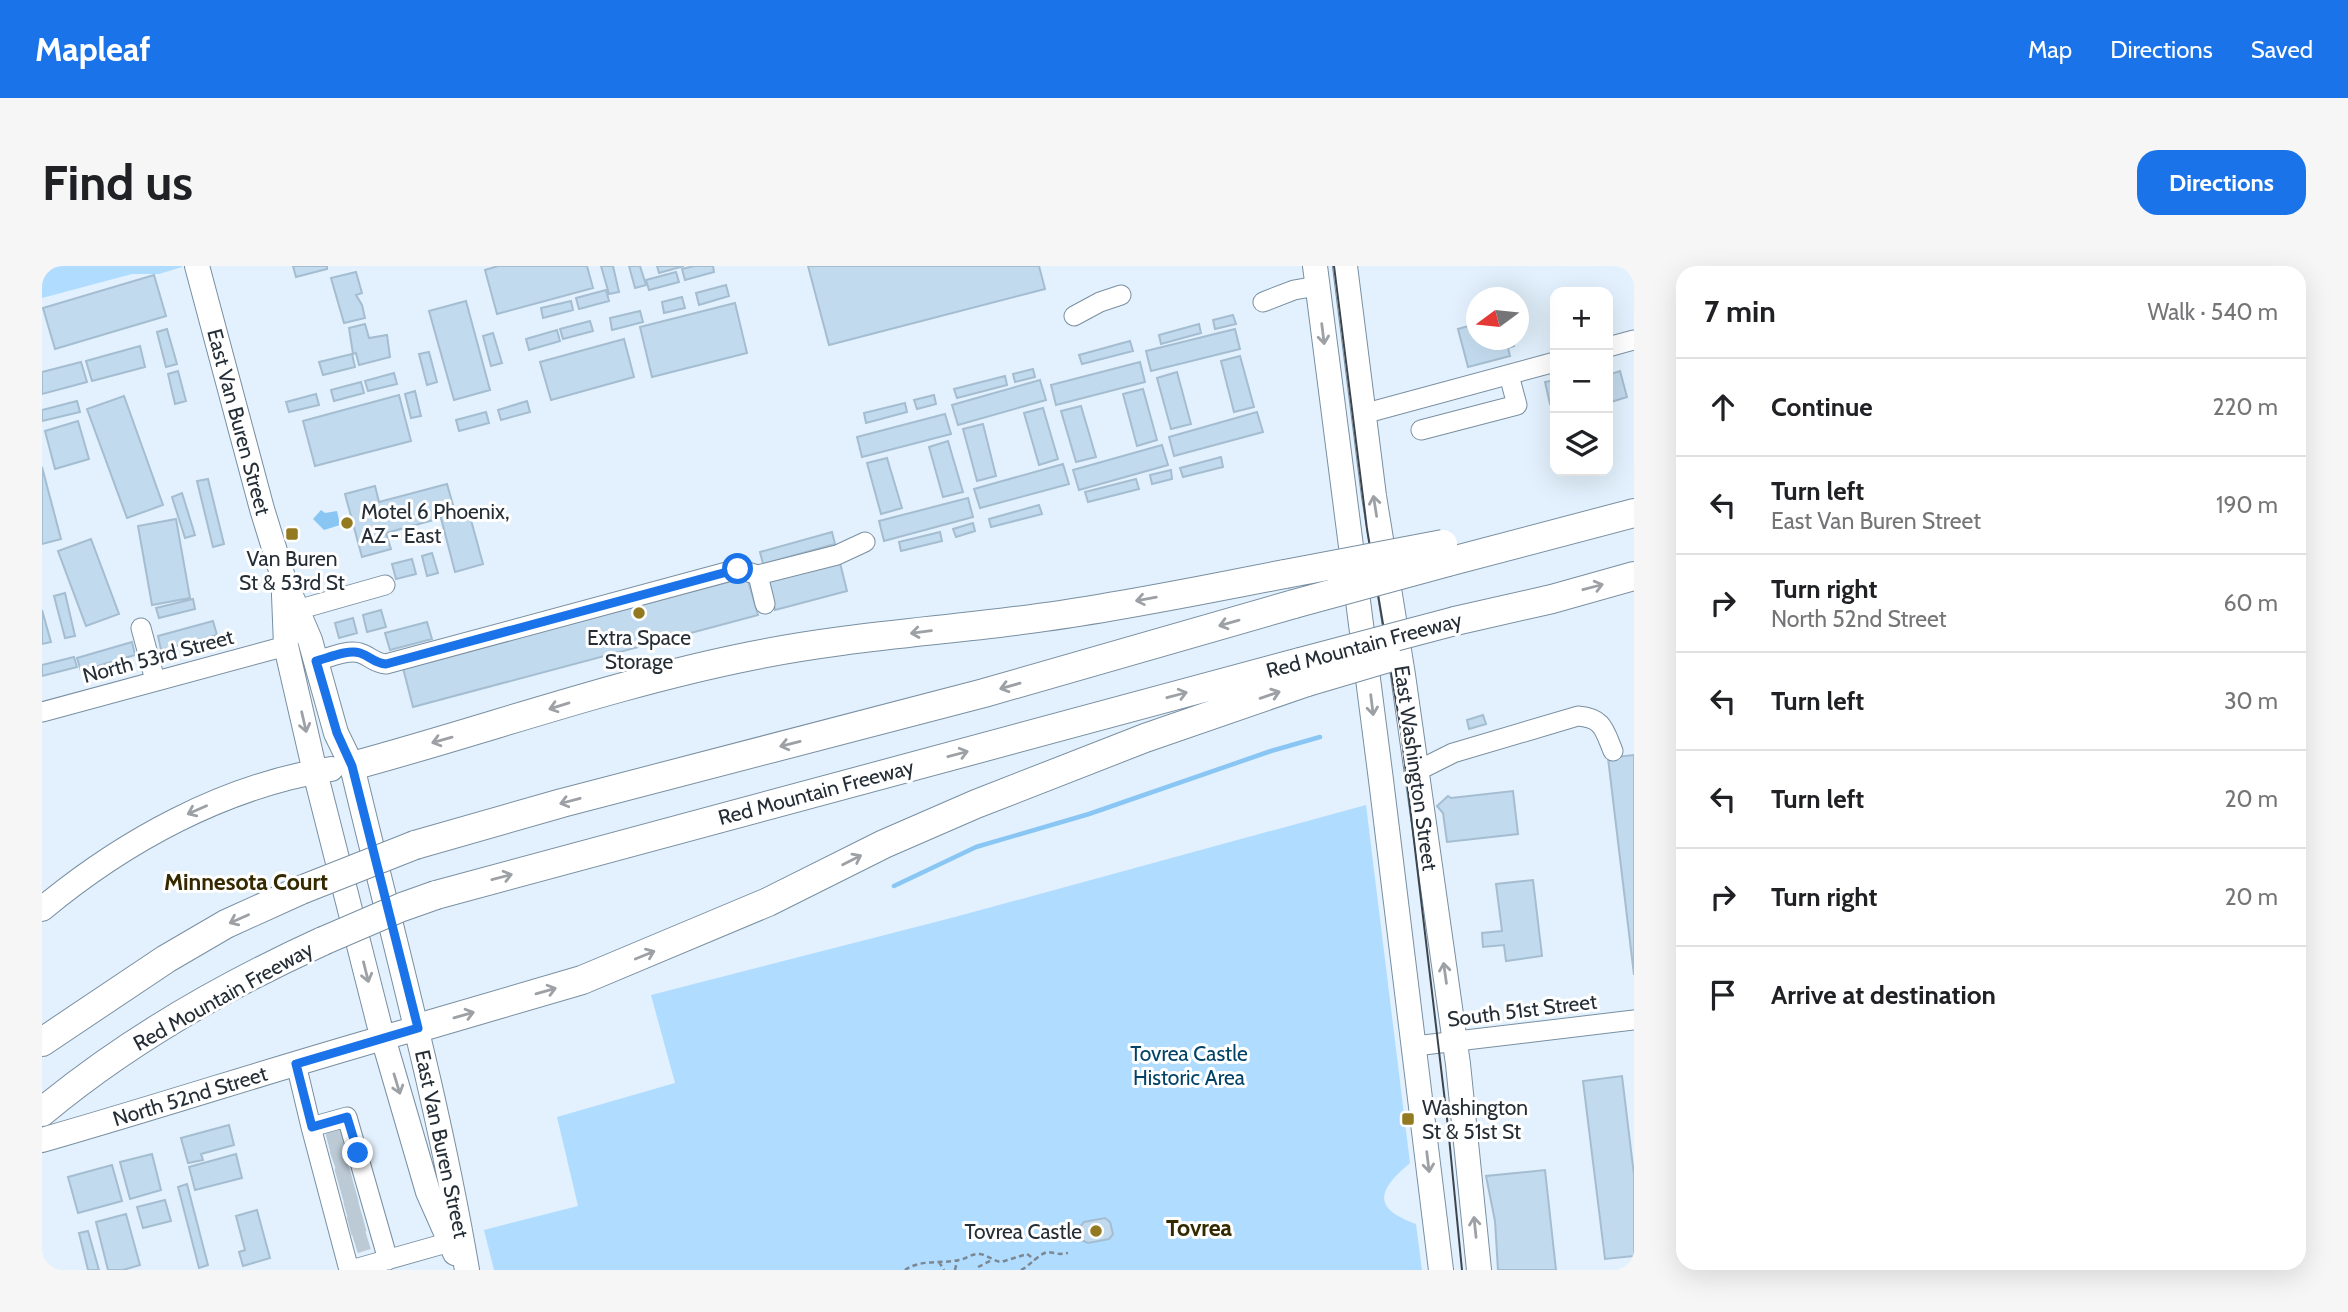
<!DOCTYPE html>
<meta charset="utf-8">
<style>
:root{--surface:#fff;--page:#f6f6f6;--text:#202124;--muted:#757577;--line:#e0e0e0;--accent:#1a73e8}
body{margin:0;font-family:Cabin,sans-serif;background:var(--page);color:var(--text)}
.controls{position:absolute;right:21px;top:21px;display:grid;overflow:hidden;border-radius:14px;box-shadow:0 7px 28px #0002}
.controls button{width:63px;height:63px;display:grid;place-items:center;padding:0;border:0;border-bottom:2px solid var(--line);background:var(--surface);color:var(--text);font:35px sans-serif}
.compass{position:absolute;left:1424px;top:21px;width:63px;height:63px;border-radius:50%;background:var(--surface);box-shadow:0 7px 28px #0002;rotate:255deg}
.stop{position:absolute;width:21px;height:21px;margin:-16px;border:5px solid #1a73e8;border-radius:50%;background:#fff}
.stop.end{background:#1a73e8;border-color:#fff;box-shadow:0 2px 7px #0008}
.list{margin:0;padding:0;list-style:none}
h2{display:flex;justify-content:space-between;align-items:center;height:91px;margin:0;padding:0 28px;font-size:30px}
h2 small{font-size:23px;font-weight:400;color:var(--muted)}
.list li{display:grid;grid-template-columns:46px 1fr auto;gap:21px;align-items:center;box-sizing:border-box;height:98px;padding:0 28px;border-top:2px solid var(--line)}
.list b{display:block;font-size:26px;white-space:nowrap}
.list p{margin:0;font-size:23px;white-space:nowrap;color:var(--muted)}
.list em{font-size:23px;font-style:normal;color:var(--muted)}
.icon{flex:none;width:38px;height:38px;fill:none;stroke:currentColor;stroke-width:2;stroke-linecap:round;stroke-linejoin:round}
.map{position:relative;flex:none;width:1592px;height:1004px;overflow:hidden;border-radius:21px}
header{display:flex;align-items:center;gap:42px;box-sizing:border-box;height:98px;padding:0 35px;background:var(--accent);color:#fff}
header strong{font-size:33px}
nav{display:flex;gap:38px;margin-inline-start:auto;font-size:24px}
.intro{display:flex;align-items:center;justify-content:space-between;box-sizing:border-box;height:168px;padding:0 42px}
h1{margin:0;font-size:49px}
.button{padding:18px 32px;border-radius:21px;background:var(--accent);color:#fff;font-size:24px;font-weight:700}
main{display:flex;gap:42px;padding:0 42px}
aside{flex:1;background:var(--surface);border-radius:21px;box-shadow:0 7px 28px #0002}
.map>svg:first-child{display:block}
.green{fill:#b0dcff}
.water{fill:#89c6f4}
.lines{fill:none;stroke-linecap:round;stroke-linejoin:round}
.stream{stroke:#89c6f4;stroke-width:4.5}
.building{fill:#c2daed;stroke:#a5bdd0;stroke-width:2}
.minor-tunnel{stroke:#bccad5;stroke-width:19;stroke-dasharray:19 10;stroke-linecap:butt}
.minor-casing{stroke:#798fa1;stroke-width:21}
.major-casing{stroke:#798fa1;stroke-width:26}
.highway-casing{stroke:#798fa1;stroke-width:30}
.path{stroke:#7c8791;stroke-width:2.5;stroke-dasharray:5 3.5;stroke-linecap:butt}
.minor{stroke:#fff;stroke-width:19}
.major{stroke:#fff;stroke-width:24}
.highway{stroke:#fff;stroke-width:28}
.tram{stroke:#3c454e;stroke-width:2}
.highway-bridge-casing{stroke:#798fa1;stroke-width:30;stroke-linecap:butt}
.highway-bridge{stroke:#fff;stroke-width:28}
.oneway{stroke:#9da1a5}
.route{stroke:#1a73e8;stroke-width:9}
.poi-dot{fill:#93791f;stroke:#fff;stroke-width:2.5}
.labels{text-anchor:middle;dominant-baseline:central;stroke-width:6;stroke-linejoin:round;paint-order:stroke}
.street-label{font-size:21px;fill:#252e36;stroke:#fff}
.poi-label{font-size:21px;fill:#252e36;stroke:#fff;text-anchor:start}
.park-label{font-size:21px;fill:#024368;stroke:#fff}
.neighbourhood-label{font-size:23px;font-weight:bold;fill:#352900;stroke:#fff}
</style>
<header>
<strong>Mapleaf</strong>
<nav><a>Map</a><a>Directions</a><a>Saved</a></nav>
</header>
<div class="intro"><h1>Find us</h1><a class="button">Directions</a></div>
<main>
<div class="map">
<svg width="1592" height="1004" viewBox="0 0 1592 1004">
<rect width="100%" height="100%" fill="#e2f1fd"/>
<path class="green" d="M0,0H140V1L117,8H90L0,32Z
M1324,539L1368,897C1336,924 1329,942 1374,958L1380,1004H452L442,964L536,940L515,851L633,817L609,729L913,651Z"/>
<path class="water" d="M279,244L283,247L295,245L298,259L282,264L271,253Z"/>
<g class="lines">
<path class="stream" d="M852,620L934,581L1047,548L1229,485L1278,471"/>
</g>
<path class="building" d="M251,0H285V3L254,11Z
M456,0H545L551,22L455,48L443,4Z
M559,0H571L577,26L567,28Z
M587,0H598L604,19L593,22Z
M615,0H642L617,7Z
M652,0H671L672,6L643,14L640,3Z
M766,0H997L1003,23L787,79Z
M314,6L320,27L314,29L320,39L323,52L302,57L289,12Z
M634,6L637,16L607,24L604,14Z
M112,9L124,50L13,83L1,42Z
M684,19L687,30L657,39L654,27Z
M564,24L567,35L537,43L534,32Z
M640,31L643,42L622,47L620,36Z
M424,35L448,124L412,134L387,45Z
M529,35L531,44L501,52L499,42Z
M693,37L705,87L610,111L598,61Z
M598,45L601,56L570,64L568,52Z
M1191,49L1194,58L1173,63L1171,54Z
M1434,52V74H1470L1472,80L1466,82L1468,90L1426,101L1416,63L1430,59L1429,54Z
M548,55L551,65L521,73L518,63Z
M323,58L327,72L345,69L348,91L317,99L314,87L311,88L307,62Z
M1157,58L1159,67L1119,78L1117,69Z
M125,63L135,98L124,101L115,66Z
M1193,63L1198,83L1109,105L1104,85Z
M515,64L518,75L487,84L484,73Z
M451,67L460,97L449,100L441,70Z
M582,73L592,111L509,134L498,96Z
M1088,75L1091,85L1040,98L1037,89Z
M98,80L103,101L50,115L44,95Z
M387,86L395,116L385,119L377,88Z
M310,88L313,101L281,109L277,96Z
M1198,90L1212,141L1192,146L1179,95Z
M39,96L45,116L0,128V106Z
M1098,96L1103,116L1014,139L1009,119Z
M991,103L993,111L973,116L971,108Z
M136,105L144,135L133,138L126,108Z
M1578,105L1585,131L1566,137V109Z
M1135,106L1149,158L1129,163L1115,112Z
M352,107L355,118L326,125L323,115Z
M963,110L965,119L915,132L912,123Z
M998,114L1004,134L916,159L910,139Z
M1513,114V137L1508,138L1503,116Z
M319,116L322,127L292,135L289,124Z
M1101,123L1115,174L1095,180L1081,128Z
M373,125L379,150L369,152L363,128Z
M274,128L277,139L247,146L244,136Z
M357,129L369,175L273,200L261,155Z
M892,129L894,138L875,143L872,134Z
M82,130L121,239L85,252L45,143Z
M35,135L38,146L0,155V144Z
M485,135L488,146L459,154L456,144Z
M863,137L865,146L824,157L822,147Z
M1039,140L1054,191L1034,196L1019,145Z
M1001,142L1016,193L997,199L982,147Z
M444,146L447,157L417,165L414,154Z
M1215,146L1221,166L1132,190L1127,171Z
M903,148L909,168L820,191L815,171Z
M36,155L47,193L13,203L3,165Z
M941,158L954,210L935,215L921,163Z
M906,175L921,226L901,231L887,181Z
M1120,179L1126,199L1037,224L1031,204Z
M1179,191L1181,201L1141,211L1138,202Z
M845,192L860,242L839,248L825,197Z
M1021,198L1027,218L938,242L932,223Z
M0,201L19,273L0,278Z
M1129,204L1130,213L1110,218L1108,209Z
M166,213L182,278L171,281L155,215Z
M1094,213L1097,223L1046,236L1043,226Z
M405,218L413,246L426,243L441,298L413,306L399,252L344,267L349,283L320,291L303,228L333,220L337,236Z
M140,227L153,269L143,272L130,231Z
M926,232L931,251L842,275L837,255Z
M997,239L1000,248L949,261L947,253Z
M134,253L148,332L110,339L96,260Z
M931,257L933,265L914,271L911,263Z
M790,266L793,278L721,298L718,286Z
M898,266L900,275L859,285L857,276Z
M49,273L77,348L44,360L16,285Z
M390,287L396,307L385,310L380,290Z
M370,293L374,308L354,313L350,298Z
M798,297L805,325L733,344L726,316Z
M705,311L716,349L371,441L361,402Z
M23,327L33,370L23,372L12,330Z
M151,333L153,343L117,352L114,342Z
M0,344L9,376L0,378Z
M339,344L344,361L325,366L321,349Z
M311,352L315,367L297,372L293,357Z
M171,355L175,369L119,384L116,370Z
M385,356L390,373L348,384L343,367Z
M90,376L93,389L39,405L35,392Z
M32,391L35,401L0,410V399Z
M1441,449L1444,458L1427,463L1425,454Z
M1592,489V709L1566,492Z
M1471,525L1476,568L1405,576L1401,547L1395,540L1406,530L1409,532Z
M1491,614L1500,690L1464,695L1462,679L1441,681L1440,667L1460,665L1454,618Z
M1580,810L1592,909V990L1563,993L1541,815Z
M187,859L192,879L159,888L161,894L146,897L139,872Z
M110,888L119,924L88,933L78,896Z
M194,888L200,912L153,924L147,901Z
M70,899L80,935L36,947L26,911Z
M1503,904L1514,1004H1456L1453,955L1444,910Z
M145,918L166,999L157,1002L136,921Z
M123,934L129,955L101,962L95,941Z
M215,944L228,992L201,1000L197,986L203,984L194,950Z
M84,948L98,999L81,1004H66L54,956Z
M1063,952L1068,956L1071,968L1067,973L1046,977L1039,974L1037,962L1042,956Z
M46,965L57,1004H46L37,967Z"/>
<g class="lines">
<path class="minor-tunnel" d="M286,877L301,873
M291,895L305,890
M295,912L309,908
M300,930L314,926
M304,946L318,942
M307,960L322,956
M313,978L326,974"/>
<g class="minor-casing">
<path id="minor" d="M1221,36L1252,24L1275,20
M1032,50L1058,36L1079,29
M1566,81L1592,74
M1321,148L1513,96
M1379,164L1475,139L1467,109
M716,309L723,338
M255,344L343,319
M99,362L113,414
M274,395C286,392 306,383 318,387C328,390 332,397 344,398L696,303L716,309L795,289L823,276
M0,446L244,380
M1375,505L1411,487L1536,450C1561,452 1562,463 1571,485
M1373,780L1592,754
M254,798L269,861
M307,1004L269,861L305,851L346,994
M309,1004L408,976"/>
</g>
<g class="major-casing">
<path id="major" d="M155,0L220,243L241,311L268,374L294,467L310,500C350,668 396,834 425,1004
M1273,0L1339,514L1399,1004
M1303,0L1332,230L1361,409L1416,798L1437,1004
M242,329L244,380L273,506L337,758L386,926L413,987
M0,643C82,575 182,520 289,503
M0,874C126,838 250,797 376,762"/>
</g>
<g class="highway-casing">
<path id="highway" d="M1406,296L1592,247
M1413,355L1510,333L1592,310
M310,500C443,464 574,417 709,390C806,370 905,365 1003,351C1084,340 1164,323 1243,308
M373,579L520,537L942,427L1252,338
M394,629L1258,396
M376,762L540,714L726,636L842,578L934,538L1103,472L1265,416
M0,776L124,693L184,658L259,624
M0,846C84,776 182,720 281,675"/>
</g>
<path class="path" d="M0,1L2,0
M897,996L902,1004
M936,1001L950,994
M863,1004C879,993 898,998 917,994C924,993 930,987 938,988C945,989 952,995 959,996L985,988L993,994
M913,1004L915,995
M979,1004C989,999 994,990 1005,986L1018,988L1026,987"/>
<use href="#minor" class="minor"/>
<use href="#major" class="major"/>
<use href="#highway" class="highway"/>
<path class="tram" d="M1292,0L1325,263L1359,465L1406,861L1420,1004"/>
<g class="highway-bridge-casing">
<path id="highway-bridge" d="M1243,308L1401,278
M1252,338L1406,296
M1258,396L1413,355
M1265,416L1346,392
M259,624L373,579
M281,675L360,641L394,629"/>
</g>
<use href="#highway-bridge" class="highway-bridge"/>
</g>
<defs><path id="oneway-shaft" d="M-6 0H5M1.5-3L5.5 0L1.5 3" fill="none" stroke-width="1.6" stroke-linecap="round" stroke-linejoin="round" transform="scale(1.75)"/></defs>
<g class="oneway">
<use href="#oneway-shaft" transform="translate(1281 68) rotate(83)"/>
<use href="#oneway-shaft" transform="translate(1333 240) rotate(-99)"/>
<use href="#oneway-shaft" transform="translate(1551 321) rotate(-15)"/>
<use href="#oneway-shaft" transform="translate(1104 333) rotate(170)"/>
<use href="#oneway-shaft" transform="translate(1187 357) rotate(164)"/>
<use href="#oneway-shaft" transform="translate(879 366) rotate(173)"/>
<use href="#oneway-shaft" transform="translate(968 420) rotate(164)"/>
<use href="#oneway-shaft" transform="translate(1135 429) rotate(-15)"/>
<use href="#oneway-shaft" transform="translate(1228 429) rotate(-19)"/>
<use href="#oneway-shaft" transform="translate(1330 439) rotate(83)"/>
<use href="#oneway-shaft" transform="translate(517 440) rotate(163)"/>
<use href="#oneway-shaft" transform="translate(262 456) rotate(77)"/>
<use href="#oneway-shaft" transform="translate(400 474) rotate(164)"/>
<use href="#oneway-shaft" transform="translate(748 478) rotate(166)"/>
<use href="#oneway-shaft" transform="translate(916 488) rotate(-15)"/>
<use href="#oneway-shaft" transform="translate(528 535) rotate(165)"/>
<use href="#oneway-shaft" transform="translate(155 544) rotate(156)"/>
<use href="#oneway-shaft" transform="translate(810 594) rotate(-27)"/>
<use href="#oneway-shaft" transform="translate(460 611) rotate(-15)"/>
<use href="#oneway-shaft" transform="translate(197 653) rotate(156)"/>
<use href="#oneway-shaft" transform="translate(603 689) rotate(-22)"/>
<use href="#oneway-shaft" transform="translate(324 706) rotate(76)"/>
<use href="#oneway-shaft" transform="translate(1403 707) rotate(-98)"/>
<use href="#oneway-shaft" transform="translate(504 725) rotate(-16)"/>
<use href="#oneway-shaft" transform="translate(422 749) rotate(-16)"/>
<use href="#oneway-shaft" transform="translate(355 818) rotate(73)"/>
<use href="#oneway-shaft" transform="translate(1386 896) rotate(83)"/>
<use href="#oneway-shaft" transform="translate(1433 961) rotate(-96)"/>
</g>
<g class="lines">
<path class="route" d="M316,887L305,851L270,861L254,798L376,762L310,500L295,467L274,395C286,392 306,383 318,387C328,390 332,397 344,398L696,303"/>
</g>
<g class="poi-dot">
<circle cx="305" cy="257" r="7"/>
<rect x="243" y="261" width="14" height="14" rx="3.5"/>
<circle cx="597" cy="347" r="7"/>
<rect x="1359" y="846" width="14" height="14" rx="3.5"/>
<circle cx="1054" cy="965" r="7"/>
</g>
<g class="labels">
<g class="street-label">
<text transform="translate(197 156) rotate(75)">East Van Buren Street</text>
<text transform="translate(1322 379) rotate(-15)">Red Mountain Freeway</text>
<text transform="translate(116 390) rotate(-15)">North 53rd Street</text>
<text transform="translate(1374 502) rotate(82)">East Washington Street</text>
<text transform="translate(774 526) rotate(-15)">Red Mountain Freeway</text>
<text transform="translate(181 730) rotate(-29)">Red Mountain Freeway</text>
<text transform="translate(1480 744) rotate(-7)">South 51st Street</text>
<text transform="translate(148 830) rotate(-17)">North 52nd Street</text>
<text transform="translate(400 878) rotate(78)">East Van Buren Street</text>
</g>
<g class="poi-label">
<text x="319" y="245">Motel 6 Phoenix,<tspan x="319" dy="24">AZ - East</tspan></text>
<text x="250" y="292" text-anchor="middle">Van Buren<tspan x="250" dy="24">St &amp; 53rd St</tspan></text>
<text x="597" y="371" text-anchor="middle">Extra Space<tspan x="597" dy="24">Storage</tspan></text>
<text x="1380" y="841">Washington<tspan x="1380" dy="24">St &amp; 51st St</tspan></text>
<text x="1040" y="965" text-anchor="end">Tovrea Castle</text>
</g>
<g class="park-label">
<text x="1147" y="787">Tovrea Castle<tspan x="1147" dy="24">Historic Area</tspan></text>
</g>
<g class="neighbourhood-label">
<text x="204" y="616">Minnesota Court</text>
<text x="1157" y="962">Tovrea</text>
</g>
</g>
</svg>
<div class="controls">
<button>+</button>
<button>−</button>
<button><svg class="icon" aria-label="layers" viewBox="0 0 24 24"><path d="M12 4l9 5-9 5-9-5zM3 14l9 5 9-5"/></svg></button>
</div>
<svg class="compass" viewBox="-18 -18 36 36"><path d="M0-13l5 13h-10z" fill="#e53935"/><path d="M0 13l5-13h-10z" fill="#757577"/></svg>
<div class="stop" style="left:696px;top:303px"></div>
<div class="stop end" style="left:316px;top:887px"></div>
</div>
<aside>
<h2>7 min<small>Walk · 540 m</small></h2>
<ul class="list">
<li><svg class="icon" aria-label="ahead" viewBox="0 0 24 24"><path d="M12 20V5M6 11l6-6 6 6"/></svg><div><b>Continue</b></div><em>220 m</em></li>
<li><svg class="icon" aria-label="left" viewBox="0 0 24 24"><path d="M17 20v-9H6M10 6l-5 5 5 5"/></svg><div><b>Turn left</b><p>East Van Buren Street</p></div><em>190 m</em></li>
<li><svg class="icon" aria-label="right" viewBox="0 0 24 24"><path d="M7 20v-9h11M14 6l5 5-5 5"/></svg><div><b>Turn right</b><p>North 52nd Street</p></div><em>60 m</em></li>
<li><svg class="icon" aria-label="left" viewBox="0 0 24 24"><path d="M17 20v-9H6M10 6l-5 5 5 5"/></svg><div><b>Turn left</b></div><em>30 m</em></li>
<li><svg class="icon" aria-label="left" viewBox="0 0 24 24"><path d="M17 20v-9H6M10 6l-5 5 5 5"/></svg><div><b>Turn left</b></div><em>20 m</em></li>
<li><svg class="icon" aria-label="right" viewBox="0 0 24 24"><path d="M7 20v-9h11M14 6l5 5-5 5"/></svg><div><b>Turn right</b></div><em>20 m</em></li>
<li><svg class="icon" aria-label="arrive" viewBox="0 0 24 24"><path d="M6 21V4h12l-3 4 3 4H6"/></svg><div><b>Arrive at destination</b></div></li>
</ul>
</aside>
</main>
